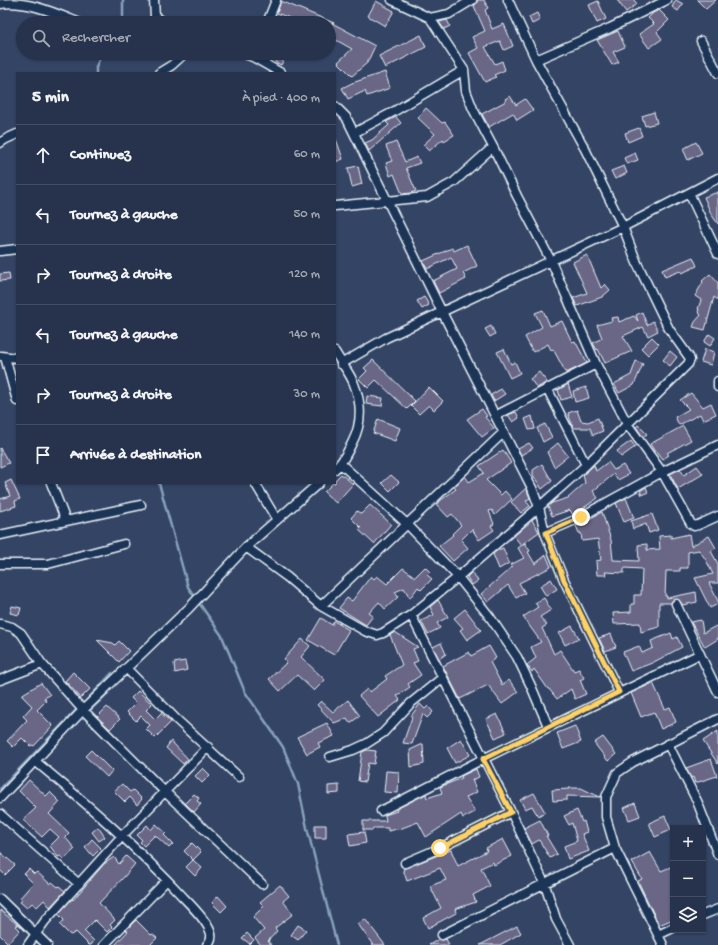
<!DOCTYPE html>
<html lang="fr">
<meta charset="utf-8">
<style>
:root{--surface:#27334c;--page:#2f3b53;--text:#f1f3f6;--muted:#a4aab5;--line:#434e64}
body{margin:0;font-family:"Gochi Hand",sans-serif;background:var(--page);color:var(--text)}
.controls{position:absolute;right:12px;bottom:12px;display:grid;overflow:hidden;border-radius:0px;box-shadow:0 1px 3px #0004}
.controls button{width:36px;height:36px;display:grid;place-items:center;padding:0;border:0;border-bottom:1px solid var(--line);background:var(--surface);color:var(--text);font:20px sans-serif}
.stop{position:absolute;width:12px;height:12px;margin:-9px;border:3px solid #ffd166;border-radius:50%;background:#fff}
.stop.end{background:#ffd166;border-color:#fff;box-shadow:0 1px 4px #0008}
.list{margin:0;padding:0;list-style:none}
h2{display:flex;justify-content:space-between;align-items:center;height:52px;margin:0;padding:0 16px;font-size:17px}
h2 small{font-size:13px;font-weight:400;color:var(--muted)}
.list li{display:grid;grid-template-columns:26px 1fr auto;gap:12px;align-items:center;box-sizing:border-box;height:60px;padding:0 16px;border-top:1px solid var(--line)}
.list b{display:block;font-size:15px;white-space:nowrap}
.list em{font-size:13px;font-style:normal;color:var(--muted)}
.icon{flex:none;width:22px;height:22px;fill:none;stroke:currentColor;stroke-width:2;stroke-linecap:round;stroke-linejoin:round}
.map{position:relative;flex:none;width:718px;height:945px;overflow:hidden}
.search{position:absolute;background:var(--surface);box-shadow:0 1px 3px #0004;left:16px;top:16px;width:320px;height:44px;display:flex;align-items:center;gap:10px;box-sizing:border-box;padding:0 14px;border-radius:22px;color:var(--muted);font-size:15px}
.panel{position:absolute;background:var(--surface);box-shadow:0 1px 3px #0004;left:16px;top:72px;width:320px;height:412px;border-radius:0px}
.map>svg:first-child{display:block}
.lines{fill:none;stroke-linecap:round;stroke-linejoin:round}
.stream{stroke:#88a3ba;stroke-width:2.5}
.building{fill:#696686;stroke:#e8f1f8}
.minor-casing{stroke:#e8f1f8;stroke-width:11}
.minor{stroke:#1d3557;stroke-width:8}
.route{stroke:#ffd166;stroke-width:5}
</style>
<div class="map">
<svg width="718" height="945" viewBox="0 0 718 945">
<rect width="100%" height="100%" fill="#344465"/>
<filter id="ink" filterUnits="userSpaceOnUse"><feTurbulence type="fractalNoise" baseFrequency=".025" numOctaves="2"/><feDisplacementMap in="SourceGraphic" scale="8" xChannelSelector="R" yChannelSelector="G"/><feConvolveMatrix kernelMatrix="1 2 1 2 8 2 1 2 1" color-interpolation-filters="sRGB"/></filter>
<g filter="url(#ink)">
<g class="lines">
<path class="stream" d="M121,23L123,16V0
M96,73V67L102,53
M159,483L188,587L222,636L245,692L283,747L298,784L307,828L337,945
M82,705L112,673
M88,712L108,693
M16,788L25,778
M0,789L78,708"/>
</g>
<path class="building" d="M477,0H484L488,8L485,10L492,29L504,24L513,46L504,50L500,41L485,47L495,64L502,61L505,70L494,75L496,77L485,82L469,53L478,48L472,37L485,31L474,6L477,3Z
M617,0H634L637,4L626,12Z
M676,0L683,4L678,11L672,7Z
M697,0H716L706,9Z
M281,1L334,23H332L375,46L367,63L352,76L338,62L352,49L329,36V23H302L277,13Z
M376,1L394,11L385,26L368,16Z
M598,1L606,19L597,23L589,5Z
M659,10L669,20L657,32L662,39L649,48L639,34L654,24L648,18L653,13Z
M537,13L540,20L532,24L529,17Z
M447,20L450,26L444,29L439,22Z
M618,31L625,47L613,52L619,62L612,65L597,40Z
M421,35L426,47L385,68L379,56Z
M279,53H287L281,65L275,62Z
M385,72L390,88L367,96L365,91L348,99L342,88L352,83Z
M510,96L516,105L525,99L533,110L517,120L513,113L489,127L482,114L506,101L505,99Z
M426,108L442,123L445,122L454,135L444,141L443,139L429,151L423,145L435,134L418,118Z
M654,112L657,123L645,126L642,116Z
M396,117L401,123L369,151L365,143L372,140L389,125L386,122Z
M639,128L642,136L628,142L625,133Z
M335,139H336L343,159L335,162Z
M396,142L405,162L417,157L420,163L406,168L416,191L411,193L402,194L394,174L390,176L386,163L392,161L386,146Z
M696,142L702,153L688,160L683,149Z
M635,153L638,160L627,164L624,158Z
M358,166L362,184L352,187L348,168Z
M624,166L627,173L615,179L611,171Z
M718,192V224L711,214L704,197Z
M467,245L477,266L463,273L466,279L439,293L433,281L457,269L451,257L427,269L423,261L452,248L454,251Z
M587,255L601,288L605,284L610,290L602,297L577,306L573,298L587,293L573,262Z
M693,257L697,266L682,273L680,271L665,277L662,270Z
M9,273L10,280L0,281V274Z
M710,274L718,283V300L714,297L705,330L693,327L695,322L701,315L698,312L699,309H698L701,300L695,296L703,282L702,281Z
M424,297L429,305L422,309L417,301Z
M543,310L550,326L562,321L572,342L575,341L587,363L566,373L553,349L551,350L548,344L533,352L525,337L542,327L535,313Z
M642,312L647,325L653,321L658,331L648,336L643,327L623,336L632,351L605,363L598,349L597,350L593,343L602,338L597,325L612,321L611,318L618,317L619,322L634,316L638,321L636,315Z
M491,326L495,334L490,337L485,329Z
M709,334L715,338L710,346L704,342Z
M652,337L659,344L648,355L641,348Z
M504,349L511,364L515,362L520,373L510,378L497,352Z
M705,349L714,352L711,365L701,362Z
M670,351L677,357L670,366L663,360Z
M373,360L415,401L407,409L376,380L368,388L359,379L367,371L364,368Z
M636,361L643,364L634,385L619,393L614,384L631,375Z
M539,372L547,382L537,388L530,379Z
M568,384L572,397L561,400L558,390Z
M429,387L443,401L434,410L429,405L419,414L411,406Z
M586,387L589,398L575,402L573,391Z
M501,389L505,394L494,401L491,395Z
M691,393L703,407L711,403L716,414L703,420L700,414L679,425L675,417L689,409L680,400Z
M367,396L383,398L382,406L366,404Z
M482,409L487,416L485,417L494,428L482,437L467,419Z
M577,410L581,421L588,422L598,418L603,431L593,435L590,428H573L568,413Z
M516,412L519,418L513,422L508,415Z
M532,416L535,429L529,430L525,419Z
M378,419L400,428L395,441L373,433Z
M545,424L552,437L543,442L537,428Z
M638,425L647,434L643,437L636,427Z
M683,426L691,440L667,453L669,455L663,459L657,451L655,452L650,444Z
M631,441L635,447L621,457L617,451Z
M529,443L533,448L521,455L518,449Z
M558,443L568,456L554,467L547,452Z
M0,448L9,463L0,467Z
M503,450L511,463L486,480L501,495L505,491L512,499L495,515L492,510L489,511L494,524L491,526L494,530L479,540L472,529L461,540L468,548L453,561L439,546L453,535L452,534L461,525L452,514L448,517L436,504L456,489L454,487L465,476L469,482L484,473L479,466Z
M608,462L614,470L623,465L629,474L618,480L614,474L593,491L598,498L573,515L570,510L552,516L548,506L552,503L568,498L585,483L583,475L594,465L596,471Z
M542,464L552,481L542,489L533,475V470Z
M697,466L703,474L678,489L670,474L680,469L684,475Z
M341,474L353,484L336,503L324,492L333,483H335V480Z
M391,475L399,482L390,491L382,483Z
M11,480L20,499L15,501L16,506L0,511V499L10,496L5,483Z
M646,487L648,492L642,495L640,491Z
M526,488L530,498L526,501L530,506L521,513L511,502Z
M626,498L634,518L624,522L616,503Z
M370,505L391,524L374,544L359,530L361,528L351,518L357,511L361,514Z
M602,512L611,540L613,560L639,561L638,545L647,544V550L660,549L659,536L671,535V538L689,534L691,546L709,536L716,548L711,551L718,564V583H709L718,601V604L710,608L695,578L713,574L706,560L699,550L688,552V568H680V571H666L665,596H667V598L696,592L697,602L683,605L679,600L676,599L672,601L671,603H659V627L641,632L640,623L614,624L613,613L631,612V604H634V595H641L642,569L624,568V573L605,572L606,575H597L596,561L601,560L598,539L582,541L581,533H579L576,526Z
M652,514L658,530L649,533L646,524L633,529L631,521Z
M532,520L539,532L521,545L514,536Z
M525,543L530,551L528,552L535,564L546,555L551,567L519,583L525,593L516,598L508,585L488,602L481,594L512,567L510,565L524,558L518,548Z
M503,548L509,563L499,569L493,554L498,550Z
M425,567L430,572L427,575L432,579L421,590L418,587L410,598L404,588L395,592L398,597L385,609L379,602L369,613L373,616L366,625L339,608L347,598L352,601L371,576L374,579L377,576L387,584L403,568L415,577Z
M472,572L478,581L472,585L467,577Z
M551,579L557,589L546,596L540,586Z
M544,598L551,610L540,617L547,625L542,628L554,654L560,650L574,671L579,669L584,678L580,680L586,694L575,699L571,689L557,699L549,689H548L534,669L532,672L527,665L536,658L531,647L541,642L523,617L538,607L535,603Z
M438,600L448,617L437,623L440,628L428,634L421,621L434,615L430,607Z
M12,606L21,608L19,615L10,613Z
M465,609L481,630L467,640L460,630L463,628L454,618Z
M321,618L332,625L334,621L349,630L334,655L308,640Z
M701,620L703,633L716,626L718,630V639L705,647L691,622Z
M572,626L579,638L565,645L559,633Z
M395,632L418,647L413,649L418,661L413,663L421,675L408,684L410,687L397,696L400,700L378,717L359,696L367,689L370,692L387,679L385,676L402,665L390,635Z
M671,633L673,639L677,637L682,647L652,663L631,671L623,652L639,646L642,653L653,648L651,641Z
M611,634L616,647L605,651L599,638Z
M302,639L310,646L301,657L325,680L314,691L297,675L280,691L269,679L287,662L284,659Z
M97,640L113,643L115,645L119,641L129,651L119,662Z
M441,643L446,654L439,659L433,647Z
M489,646L496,658L490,662L502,685L509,680L518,692L502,704L488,685L460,699L443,666L469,652L471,656Z
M185,661L187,670L175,673L174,663Z
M73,672L90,689L81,698L65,681Z
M41,683L50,695L44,698L46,701L37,710L53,726L34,746L32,745L30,746L22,738L13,747L7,741L27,720L23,716L32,706L21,695Z
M653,683L665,709L670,707L676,722L661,729L654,712L641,717L631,693Z
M138,691L152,704L146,710L155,719L161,713L171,722L155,738L146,729L150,725L141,716L136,721L127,712L136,703L131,698Z
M348,700L360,716L350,723L347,718L334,723L317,705L321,701L333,712Z
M420,704L425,709L428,706L433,712L427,718L423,714L412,744L403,743L412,717L411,716Z
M107,707L120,719L110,729L97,717Z
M497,714L506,733L495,738L486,719Z
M327,723L334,736L318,743L320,747L307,754L297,737Z
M575,726L581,742L563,749L557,733Z
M718,731V764L703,741Z
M603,737L616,754L608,761L594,743Z
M461,739L470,755L455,763L447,748Z
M171,741L188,759L183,764L166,748Z
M423,744L424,764L411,767L410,750Z
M91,750L112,771L107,777L85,756Z
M367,750L376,751L374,764L368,763L365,782L358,781L362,752Z
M711,759L717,776L695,783L693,777L691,778L686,768Z
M203,768L210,775L202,783L195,776Z
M476,769L479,777L472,780L477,792L466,797L475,812L463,818L461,814L426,837L418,822L402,828L388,831V828H373V830H363V821H386L385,815L397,811L396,809L426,794L427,798L442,793L440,787L462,778L461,776Z
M386,771L399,772L398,793L384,792Z
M29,780L46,796L50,792L60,802L49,814L69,833L65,837L75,849L64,859L60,856L58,857L50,846L59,837L50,829L42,837L23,820L36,808L19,791Z
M122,784L130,792L133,790L142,799L137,805L130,797L125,802L114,791Z
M339,785V793L328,794V786Z
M569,788H581L600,797L567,796V800L553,801L552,790L569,789Z
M534,793L545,812L538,816L532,806L525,809L520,800Z
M194,794L199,798L197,801L201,804L194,812L185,803Z
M635,803L640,816L629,820L624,808Z
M577,810L582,822L584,821L587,832L582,834L589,851L568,859L564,846L577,841L572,823L569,825L564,816Z
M665,816L671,830L655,837L649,823Z
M540,820L548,836H546L557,854L550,858L539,840L532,844L524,828Z
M156,824L166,833L164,835L173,844L169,848L155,835L144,846L140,842L142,840L137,835L147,825L151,830Z
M315,825H326V838H315Z
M98,827L105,837L99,841L92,832Z
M364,832L366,843L350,846L348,834Z
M92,839L101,848L93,856L85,847Z
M503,839L512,856L494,865L493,862L481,868L490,886L473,895L476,902L455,909L456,913L428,928L423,918L441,908L430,886L446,880L440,868L407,881L403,869L451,850L458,866L487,851L486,848Z
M192,843L201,852L193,860L184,851Z
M0,852L15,865L5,875L0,870Z
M650,852L661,871L673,866V919L659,925L638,881L642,879L632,862Z
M126,856L135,864L124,877L99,903L115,920L110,925L112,927L107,932L95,920L84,931L94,941L91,945H89L76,932L71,935L69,934L60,925L64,920L58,914L72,899L73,900L104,864L114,857L119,864Z
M193,860L202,868L195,876L186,867Z
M29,869L34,874L37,872L50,884L52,882L58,887L59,886L65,891L50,907L44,900L37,907L32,903L27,908L20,902L22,900L20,898L33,883L24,874Z
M280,885L289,896L283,901L293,914L275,928L277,931L268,941L271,945H261L255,938L264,930L253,917L264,906L260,902Z
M218,896L227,906L221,912L212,903Z
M0,910L18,925L16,926L20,930L8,943L0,935Z
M365,919L385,945H373L358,924Z
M136,920L151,935L152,934L157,938L150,945H115L128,931L126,930Z
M298,925L306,930L298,940L291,935Z
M517,926L521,933L500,945H480Z
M247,933L254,940L250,944L242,938Z
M439,939L442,940L446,939L449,945H429Z"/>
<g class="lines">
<g class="minor-casing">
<path id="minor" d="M154,0L155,17L166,23
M392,0L430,18L449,14L472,0
M0,4C27,0 55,13 80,23
M430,18L464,70L466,91L473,109L493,147L517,196L551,261L596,364L628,425L662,472L691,524L694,526L698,525L718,516
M267,23L276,0
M701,41L718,73
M242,53L253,57L281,73
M536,60L610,28L667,0
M159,73L172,65L185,53
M335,106L346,117L442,312L532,488L539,507L545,533L564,580L619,692
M354,133L393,112L464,70
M0,143L6,139L17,134
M689,193L718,254
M335,206L427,197L454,182L493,147
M0,251L17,249
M335,352C341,363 350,373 354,384C362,404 362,424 352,443C347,453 343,462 335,469
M1,356L17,358
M5,357L17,401
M341,364L386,338L623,227L718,178
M718,381V387
M547,388L586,465
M495,416L596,364
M341,464L408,525L458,577L490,617L517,657L531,686L548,726
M51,483L66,521
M255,483L277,520
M545,533L575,520L662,472L718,445
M0,535L141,505
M246,547L287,577L321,606L365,631L377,635L383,633L411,615L458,577L539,507L586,465L688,364L690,360L689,357L669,329L637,263L623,227L585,149L536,60L508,0
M0,564H48L124,544
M676,604L718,692
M321,606L504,432
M411,615L511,812L545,885L556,919L570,945
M0,624L12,627L21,633L42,664L83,710L164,791L262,884
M126,668L177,720L239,777
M0,680L42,664
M668,744L697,801L718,855
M330,757L353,750L366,744L383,733L411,703L442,678
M35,761C87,804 138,848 184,898C191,905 209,924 211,934C212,939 210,942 207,945
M0,798L83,710L189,608L246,547L319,483
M381,811L483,759L700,654
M0,814L79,884
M405,863L440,848L511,812
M0,899L47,945
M703,915L718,909
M442,935L615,848
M658,935L673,928
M28,945L45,921L122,836L208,747
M104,945L167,880
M663,945L615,848L606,817V797L617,773L633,762L718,719"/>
</g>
<use href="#minor" class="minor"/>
</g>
</g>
<g class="lines" filter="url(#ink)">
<path class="route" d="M440,848L511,812L483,759L619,692L564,580L546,533L581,517"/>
</g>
</svg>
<div class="controls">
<button>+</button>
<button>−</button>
<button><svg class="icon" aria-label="layers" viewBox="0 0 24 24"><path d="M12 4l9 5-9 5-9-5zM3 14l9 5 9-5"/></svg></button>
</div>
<div class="stop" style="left:440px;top:848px"></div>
<div class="stop end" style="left:581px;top:517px"></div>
<div class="search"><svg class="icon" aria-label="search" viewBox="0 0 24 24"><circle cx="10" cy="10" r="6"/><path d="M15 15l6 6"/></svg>Rechercher</div>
<section class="panel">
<h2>5 min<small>À pied · 400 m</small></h2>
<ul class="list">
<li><svg class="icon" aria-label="ahead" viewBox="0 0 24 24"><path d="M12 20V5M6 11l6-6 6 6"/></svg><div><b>Continuez</b></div><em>60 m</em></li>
<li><svg class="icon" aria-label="left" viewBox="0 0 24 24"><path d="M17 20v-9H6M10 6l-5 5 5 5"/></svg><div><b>Tournez à gauche</b></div><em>50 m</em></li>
<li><svg class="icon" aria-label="right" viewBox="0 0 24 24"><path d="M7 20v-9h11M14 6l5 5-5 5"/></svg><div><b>Tournez à droite</b></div><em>120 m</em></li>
<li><svg class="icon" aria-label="left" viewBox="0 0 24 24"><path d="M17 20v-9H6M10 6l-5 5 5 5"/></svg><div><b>Tournez à gauche</b></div><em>140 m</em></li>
<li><svg class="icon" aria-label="right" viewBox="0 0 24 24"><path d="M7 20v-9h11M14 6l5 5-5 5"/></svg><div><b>Tournez à droite</b></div><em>30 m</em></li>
<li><svg class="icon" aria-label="arrive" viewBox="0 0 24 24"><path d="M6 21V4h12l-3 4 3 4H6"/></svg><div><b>Arrivée à destination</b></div></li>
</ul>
</section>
</div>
